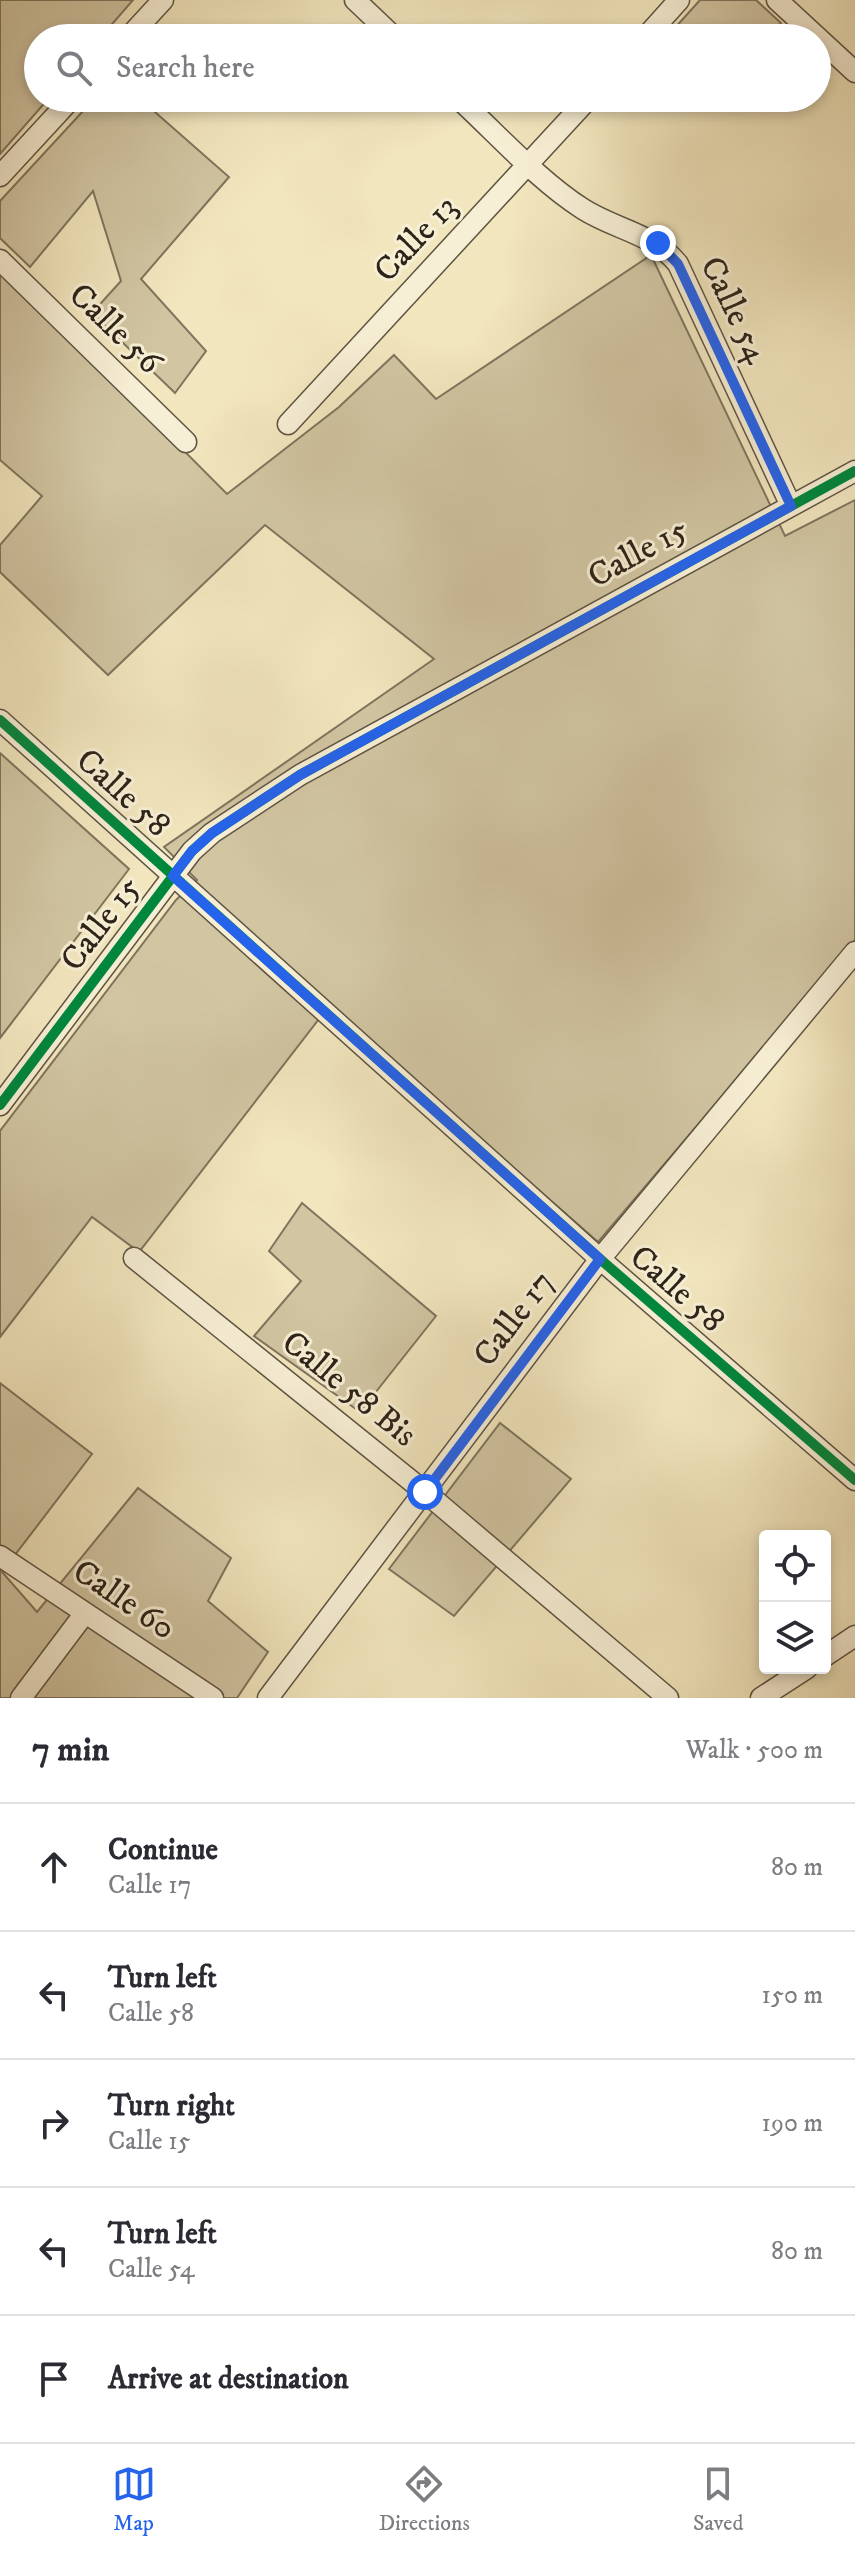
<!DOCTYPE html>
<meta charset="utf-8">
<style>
:root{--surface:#fff;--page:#f2f2f3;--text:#2b2b33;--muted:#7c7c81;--line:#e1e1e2;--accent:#2563eb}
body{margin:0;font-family:"IM FELL DW Pica",serif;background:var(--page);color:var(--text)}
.controls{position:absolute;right:24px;bottom:24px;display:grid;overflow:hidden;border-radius:8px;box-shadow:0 4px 12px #0003}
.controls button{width:72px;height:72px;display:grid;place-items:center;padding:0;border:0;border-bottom:2px solid var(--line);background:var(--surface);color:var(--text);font:40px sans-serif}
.stop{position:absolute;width:24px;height:24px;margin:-18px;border:6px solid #2563eb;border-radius:50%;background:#fff}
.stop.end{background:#2563eb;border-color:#fff;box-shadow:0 2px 8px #0008}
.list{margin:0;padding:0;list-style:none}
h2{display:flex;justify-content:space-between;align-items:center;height:104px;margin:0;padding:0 32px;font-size:34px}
h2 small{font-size:26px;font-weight:400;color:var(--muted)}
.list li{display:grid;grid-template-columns:52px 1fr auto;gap:24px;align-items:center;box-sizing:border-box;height:128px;padding:0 32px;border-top:2px solid var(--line)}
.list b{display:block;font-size:30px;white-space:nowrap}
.list p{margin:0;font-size:26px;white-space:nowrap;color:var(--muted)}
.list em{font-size:26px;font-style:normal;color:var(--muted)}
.icon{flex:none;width:44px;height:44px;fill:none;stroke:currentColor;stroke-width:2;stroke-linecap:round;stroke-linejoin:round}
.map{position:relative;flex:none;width:855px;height:1698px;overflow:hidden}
.search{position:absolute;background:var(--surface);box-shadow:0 4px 12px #0003;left:24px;right:24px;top:24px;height:88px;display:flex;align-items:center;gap:20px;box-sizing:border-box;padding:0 28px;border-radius:44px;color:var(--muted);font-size:30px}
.sheet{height:744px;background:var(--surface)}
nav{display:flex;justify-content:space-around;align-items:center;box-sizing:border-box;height:112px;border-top:2px solid var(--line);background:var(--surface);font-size:22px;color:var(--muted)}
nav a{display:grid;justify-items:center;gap:4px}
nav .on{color:var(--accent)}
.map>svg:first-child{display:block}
.green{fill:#d1c5a2;stroke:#7f745d;stroke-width:2}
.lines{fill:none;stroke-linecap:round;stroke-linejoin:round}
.minor-casing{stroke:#5e5442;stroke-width:23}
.minor{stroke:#f7efd5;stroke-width:20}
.cycleway-casing{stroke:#f7efd5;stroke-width:15}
.cycleway{stroke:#00873e;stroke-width:10}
.route{stroke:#2563eb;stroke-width:10}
.labels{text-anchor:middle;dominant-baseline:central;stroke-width:6;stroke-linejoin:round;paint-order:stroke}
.street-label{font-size:34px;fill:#2d2318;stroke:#f7efd5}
</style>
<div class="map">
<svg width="855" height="1698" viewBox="0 0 855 1698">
<rect width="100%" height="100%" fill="#f2e6be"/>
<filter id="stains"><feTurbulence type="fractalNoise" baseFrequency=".0025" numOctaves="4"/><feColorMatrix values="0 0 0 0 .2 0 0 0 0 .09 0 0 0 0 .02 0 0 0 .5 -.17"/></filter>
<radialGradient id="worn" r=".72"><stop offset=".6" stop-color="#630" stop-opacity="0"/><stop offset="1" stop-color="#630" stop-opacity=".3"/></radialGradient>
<path class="green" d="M0,0H133L100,38H38V98H49L0,154Z
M700,0H756L781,23L767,38H681L673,30Z
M95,98H139L229,177L141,279L206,351L175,393L92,313L121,281L93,191L30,267L0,238V201Z
M651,255L785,536L855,500V940L598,1242L329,1006L139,1252L92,1217L0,1337V1131L176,900L197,880L164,847L434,659L265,525L108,675L0,572V545L42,496L0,460V266L227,494L339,407L394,355L436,399Z
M0,753L129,869L0,1038Z
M302,1203L436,1316L360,1412L254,1336L301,1281L269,1251Z
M0,1383L92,1454L2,1572L37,1612L138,1488L231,1558L208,1601L268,1652L237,1698H0Z
M500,1423L571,1479L454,1616L389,1569Z"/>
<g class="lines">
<g class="minor-casing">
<path id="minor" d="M355,0L395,38
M777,0L855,72
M128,38L163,0
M645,38L679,0
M458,98C497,134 539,181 583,209C616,230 653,233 678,264L791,506
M0,176L72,98
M0,260L186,442
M288,424L589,98
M0,720L600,1259L855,1480
M0,1105L173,876L192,851L212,833L300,775L855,471
M134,1258L425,1492L668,1698
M0,1556L213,1698
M825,1656L855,1636
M21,1698L85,1613
M268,1698L600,1259L855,952
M761,1698L807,1668"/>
</g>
<use href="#minor" class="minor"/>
<g class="cycleway-casing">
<path id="cycleway" d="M0,720L600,1259L855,1480
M0,1105L173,876L192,851L212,833L300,775L855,471"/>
</g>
<use href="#cycleway" class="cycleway"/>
</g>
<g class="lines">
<path class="route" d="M425,1492L600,1259L173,876L192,851L212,833L300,775L791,506L678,264L658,243"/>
</g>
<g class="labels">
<g class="street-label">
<text transform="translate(416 239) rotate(-47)">Calle 13</text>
<text transform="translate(734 310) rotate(64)">Calle 54</text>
<text transform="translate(115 329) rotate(44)">Calle 56</text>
<text transform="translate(638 553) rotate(-29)">Calle 15</text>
<text transform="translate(123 793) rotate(42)">Calle 58</text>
<text transform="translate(101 924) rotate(-53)">Calle 15</text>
<text transform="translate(677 1289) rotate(41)">Calle 58</text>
<text transform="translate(514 1319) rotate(-53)">Calle 17</text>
<text transform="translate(349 1389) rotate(39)">Calle 58 Bis</text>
<text transform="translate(124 1600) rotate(34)">Calle 60</text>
</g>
</g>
<rect width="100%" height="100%" filter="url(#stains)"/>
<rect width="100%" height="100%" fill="url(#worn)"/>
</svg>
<div class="controls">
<button><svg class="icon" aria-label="locate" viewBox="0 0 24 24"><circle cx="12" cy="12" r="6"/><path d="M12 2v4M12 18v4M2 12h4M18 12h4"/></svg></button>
<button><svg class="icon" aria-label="layers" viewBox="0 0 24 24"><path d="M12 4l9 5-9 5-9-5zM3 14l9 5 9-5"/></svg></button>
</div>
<div class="stop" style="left:425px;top:1492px"></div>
<div class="stop end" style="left:658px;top:243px"></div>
<div class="search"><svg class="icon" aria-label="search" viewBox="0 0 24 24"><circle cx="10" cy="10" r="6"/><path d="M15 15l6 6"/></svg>Search here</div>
</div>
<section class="sheet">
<h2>7 min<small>Walk · 500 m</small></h2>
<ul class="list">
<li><svg class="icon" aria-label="ahead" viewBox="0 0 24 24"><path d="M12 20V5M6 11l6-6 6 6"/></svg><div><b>Continue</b><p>Calle 17</p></div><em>80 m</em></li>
<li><svg class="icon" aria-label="left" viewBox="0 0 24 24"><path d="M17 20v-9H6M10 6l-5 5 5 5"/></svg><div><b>Turn left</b><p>Calle 58</p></div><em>150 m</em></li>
<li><svg class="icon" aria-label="right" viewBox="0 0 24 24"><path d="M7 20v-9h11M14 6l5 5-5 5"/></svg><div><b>Turn right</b><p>Calle 15</p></div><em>190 m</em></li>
<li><svg class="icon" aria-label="left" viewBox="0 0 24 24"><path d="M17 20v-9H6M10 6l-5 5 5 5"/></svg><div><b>Turn left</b><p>Calle 54</p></div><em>80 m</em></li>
<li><svg class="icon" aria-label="arrive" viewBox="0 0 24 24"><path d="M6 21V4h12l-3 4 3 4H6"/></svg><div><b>Arrive at destination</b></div></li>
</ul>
</section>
<nav>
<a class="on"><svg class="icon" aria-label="map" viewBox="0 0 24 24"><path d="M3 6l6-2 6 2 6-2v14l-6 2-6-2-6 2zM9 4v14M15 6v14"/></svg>Map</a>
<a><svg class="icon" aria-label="directions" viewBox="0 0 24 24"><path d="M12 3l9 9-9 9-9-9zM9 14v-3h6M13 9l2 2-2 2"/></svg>Directions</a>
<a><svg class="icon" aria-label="saved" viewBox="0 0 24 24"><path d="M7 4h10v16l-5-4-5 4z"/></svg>Saved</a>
</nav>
